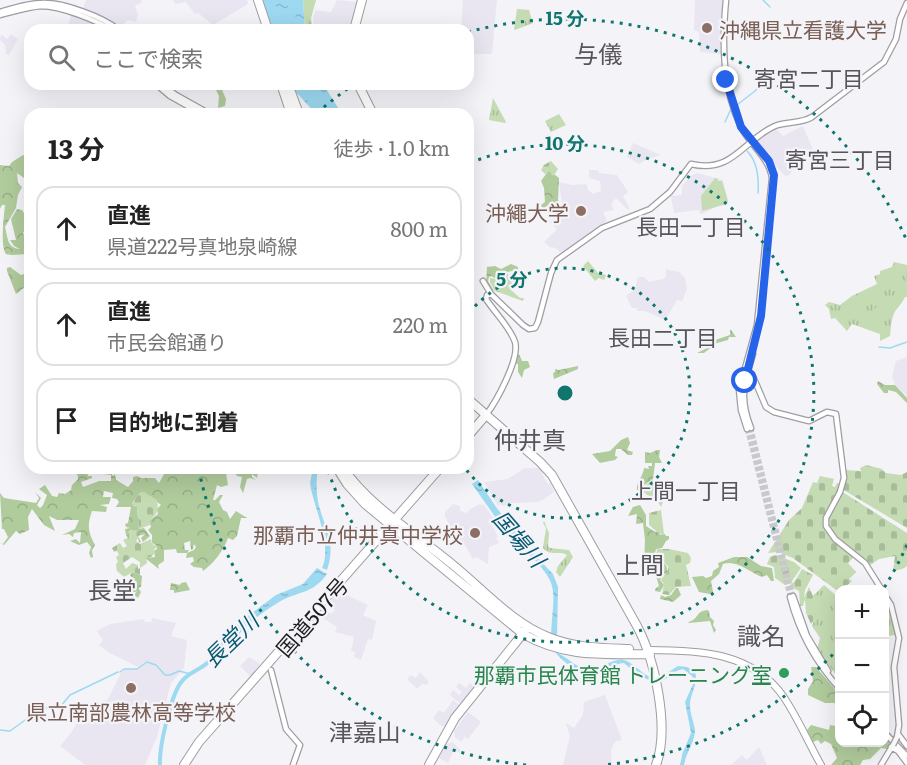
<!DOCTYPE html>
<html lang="ja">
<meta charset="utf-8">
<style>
:root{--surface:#fff;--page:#f6f6f6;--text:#222;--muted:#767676;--line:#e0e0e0}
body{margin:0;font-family:Literata,"Noto Sans JP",serif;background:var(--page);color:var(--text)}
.controls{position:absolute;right:18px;bottom:18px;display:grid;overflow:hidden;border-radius:12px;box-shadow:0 6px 24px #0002}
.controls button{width:54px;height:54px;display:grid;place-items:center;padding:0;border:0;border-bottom:2px solid var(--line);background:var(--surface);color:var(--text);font:30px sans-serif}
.stop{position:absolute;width:18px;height:18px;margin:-14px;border:4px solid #2563eb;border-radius:50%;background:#fff}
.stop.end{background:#2563eb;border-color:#fff;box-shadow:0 2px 6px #0008}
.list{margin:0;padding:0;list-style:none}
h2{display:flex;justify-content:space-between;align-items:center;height:78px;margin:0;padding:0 24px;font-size:26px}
h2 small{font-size:20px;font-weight:400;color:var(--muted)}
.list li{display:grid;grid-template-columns:39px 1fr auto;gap:18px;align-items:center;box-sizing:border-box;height:84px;margin:0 12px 12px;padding:0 12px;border:2px solid var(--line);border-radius:18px}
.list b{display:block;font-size:22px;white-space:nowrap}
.list p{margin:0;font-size:20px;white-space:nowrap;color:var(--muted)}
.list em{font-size:20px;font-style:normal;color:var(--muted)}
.icon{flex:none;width:33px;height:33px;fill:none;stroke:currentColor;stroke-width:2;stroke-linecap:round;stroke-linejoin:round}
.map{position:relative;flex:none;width:907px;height:765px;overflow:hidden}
.search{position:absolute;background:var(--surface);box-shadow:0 6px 24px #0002;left:24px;top:24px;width:450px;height:66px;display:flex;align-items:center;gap:15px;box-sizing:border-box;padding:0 21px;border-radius:18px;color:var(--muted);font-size:22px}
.panel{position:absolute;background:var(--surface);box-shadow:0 6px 24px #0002;left:24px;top:108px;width:450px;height:366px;border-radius:18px}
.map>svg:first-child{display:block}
.built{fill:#e9e6f2}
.forest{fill:url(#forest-crowns)}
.cemetery{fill:url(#cemetery-stones)}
.park{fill:url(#park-tufts)}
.garden{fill:#c4dbb3}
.water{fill:url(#water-ripples)}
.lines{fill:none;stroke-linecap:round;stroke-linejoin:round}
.stream{stroke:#9dd9f1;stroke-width:1.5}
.river{stroke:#9dd9f1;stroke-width:4}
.secondary-tunnel{stroke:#c9c8cd;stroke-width:4.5;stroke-dasharray:4.5 2;stroke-linecap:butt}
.secondary-casing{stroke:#9f9da2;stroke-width:7}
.primary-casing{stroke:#9f9da2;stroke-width:8}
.highway-casing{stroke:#9f9da2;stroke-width:10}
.secondary{stroke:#fff;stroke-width:4.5}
.primary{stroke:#fff;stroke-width:6}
.highway{stroke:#fff;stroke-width:8}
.secondary-bridge-casing{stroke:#9f9da2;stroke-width:7;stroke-linecap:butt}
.secondary-bridge{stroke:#fff;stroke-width:4.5}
.route{stroke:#2563eb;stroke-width:8}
.ring{fill:none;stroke:#0f766e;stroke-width:3;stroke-dasharray:3 6}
.education-dot{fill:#8d6e63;stroke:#f4f3f8;stroke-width:2}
.leisure-dot{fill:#2e9e5b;stroke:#f4f3f8;stroke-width:2}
.labels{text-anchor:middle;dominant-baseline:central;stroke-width:4.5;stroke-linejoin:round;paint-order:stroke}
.education-label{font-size:21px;fill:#785e54;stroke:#f4f3f8;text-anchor:end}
.street-label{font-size:21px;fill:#1e1e20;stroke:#f4f3f8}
.leisure-label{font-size:21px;fill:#27864d;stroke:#f4f3f8;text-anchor:end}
.neighbourhood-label{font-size:22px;fill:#57555a;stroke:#f4f3f8}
.water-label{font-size:22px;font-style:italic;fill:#075a72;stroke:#f4f3f8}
.quarter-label{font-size:24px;fill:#57555a;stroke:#f4f3f8}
.centre{fill:#0f766e;stroke:#f4f3f8;stroke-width:3}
.ring-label{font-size:18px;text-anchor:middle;font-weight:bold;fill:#0f766e;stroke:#f4f3f8;stroke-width:4.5;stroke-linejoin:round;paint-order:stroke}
</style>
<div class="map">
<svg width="907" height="765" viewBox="0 0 907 765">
<defs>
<pattern id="forest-crowns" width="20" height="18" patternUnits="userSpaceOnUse" patternTransform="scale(1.5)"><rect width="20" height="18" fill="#b0cb9c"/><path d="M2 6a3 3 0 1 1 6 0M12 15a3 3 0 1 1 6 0" fill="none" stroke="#97ae86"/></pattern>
<pattern id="cemetery-stones" width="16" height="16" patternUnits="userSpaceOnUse" patternTransform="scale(1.5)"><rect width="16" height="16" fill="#c4dbb3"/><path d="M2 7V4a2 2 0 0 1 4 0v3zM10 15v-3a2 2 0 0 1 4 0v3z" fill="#a8bc9a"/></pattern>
<pattern id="park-tufts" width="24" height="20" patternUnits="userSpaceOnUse" patternTransform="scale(1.5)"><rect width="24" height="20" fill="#c4dbb3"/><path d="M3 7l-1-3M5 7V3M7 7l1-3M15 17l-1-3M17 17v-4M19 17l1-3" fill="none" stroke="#a8bc9a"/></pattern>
<pattern id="water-ripples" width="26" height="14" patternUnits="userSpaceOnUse" patternTransform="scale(1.5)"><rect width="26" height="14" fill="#9dd9f1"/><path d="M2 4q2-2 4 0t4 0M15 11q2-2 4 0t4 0" fill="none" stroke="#87bace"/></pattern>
</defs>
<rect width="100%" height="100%" fill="#f4f3f8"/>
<path class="built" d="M86,0H141L142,2L135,6L138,14L136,22L127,20L121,28L105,18L83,9Z
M173,0H247L248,4L213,25L198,13L195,14L186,2L175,4Z
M337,0L358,2L349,30H315L313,20L315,10L331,12Z
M463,0H497L492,53L490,54H468V30H461Z
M695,0H723L720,25L721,54L700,52L699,32L694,30Z
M71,15L94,24V26L78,30L70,27L68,26Z
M1,34L7,39L11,34L18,39L9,55L6,54L5,45L0,40Z
M803,126L814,152L796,163L791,173L786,177L773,163L758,143V140L775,128L783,136Z
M633,143L661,155L647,159L639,164L627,157Z
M589,170H598L599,173L617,175L628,192L623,196L630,209H627L617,199H615L611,204L614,210L603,212L607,221L561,253L556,248L550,247L544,242L557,229L550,222L559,211L562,204L559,182L572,185L586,184L588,190L593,194L601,191L600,181L589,178Z
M697,173L723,180L728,201L727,205L718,206L704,213L700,214L699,210L674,213L671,196L682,195V186L690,176Z
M666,269L679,272L685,278L687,289L682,301L677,300L667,317L663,319L645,311H637V308H632L626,296L635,289L638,277H644L649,282L663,279L666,277Z
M907,357V396L895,385L892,376L896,361Z
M525,468H542L545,472L542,474L548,484L550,483L554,492L543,500L537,502L511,503L503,506L500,504L498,506L484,482L508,479Z
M453,504L460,506V511L467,513L470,509L480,504L484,505L496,522L492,525L498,537L496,538L499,543L489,547L488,564L476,557L473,559L465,545L455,536L445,516V512Z
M336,590L368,605L363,615L376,621L372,640L368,639L361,660L354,657L355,652L351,651L354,637L335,632L337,627L321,617L315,623L312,621V618L320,609L331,614L335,610L326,603Z
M152,618L176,623L171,636L187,640L184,668L171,683L157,737L145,765H85L60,746L73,730L80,716L108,699L121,673L124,670H135L140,668L108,652L99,645L103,640L97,631L110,624L143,619L145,622H151Z
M249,657L259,663L260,669L252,678L240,666Z
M420,672L429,682L426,685L422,684L417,689L407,679L411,675L416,678Z
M459,683L466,688L470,683L475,687L462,705L450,695L453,690L459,695L462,692L456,687Z
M605,695L622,740L616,741L611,750L612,765H563L570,736L566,723L574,728L583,715L584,702Z
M453,700L461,706L447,726H441L433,718L439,710L444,713Z
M468,712L481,722L468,739L465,737L461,742L455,737L454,731Z
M453,742L461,751L460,753L454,750L448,763L439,758L447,744Z
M759,747L767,765H731L742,755L747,760Z"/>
<path class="forest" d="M213,84H223L222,90L226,99L225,106L218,108L219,96Z
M23,155L27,156V166L24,178L17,173L18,183L22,187L18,195L16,208L5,227C8,238 7,248 20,249L14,246L10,240H16L11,219L17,209L22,210L30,222L23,233L25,238L30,239V253L26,251H24L26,254C21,254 11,256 6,254C0,247 4,215 5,205H2L0,209V165L9,166L12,162Z
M549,170L559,178L558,200L560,204L548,205L543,209L541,205L545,202L544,188L541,181Z
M511,264L518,267V270L507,272L508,276L497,279L491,276L489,277L488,281L494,291L490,290L486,284L487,267L495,266L501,269Z
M10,267L21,275L27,273L30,274V292L25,287L16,294L7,271V268Z
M730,330H731L736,337H729L728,340L717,343L704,353H697L709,347L715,340L730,335Z
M519,354L522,361H528L530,367L524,370L522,378L518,372V364L514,363Z
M578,366V369L554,379L553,373L555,372V369L559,370Z
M878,381L885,385H895L907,398V403L896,392L888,390V393H884L877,384Z
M628,437L630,443L627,450L633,452L632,455H628L621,449H616L615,456L618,457L615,460L600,463L592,454L610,451L621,440Z
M657,450H660L659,457L662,463H655L653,479L643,486L642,490H637C636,482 643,477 644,468L649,469L648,466H652V463H645V452L650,453Z
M172,468H225L228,485L221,487L217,485L213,500H215L220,495H223L219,502L223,510L227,512L230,519L236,511L247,518H241L237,536L233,540L228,538C224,550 213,564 203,571L202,568L194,567L190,564L194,561L193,557L186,558L187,553L194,550L196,547L194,544L193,549L191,550L190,541L184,543L185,550H189L187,553H177L176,549L164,550V561L158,565L159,569L145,558L155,557L154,551L157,549L156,545L152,543V535L148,530L151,527L149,521L158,514L157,509L161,505L144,492L140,493L132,503L137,507L139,529L144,528L150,536L143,542L141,538L145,534L138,536L141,542L139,543L138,538L131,530L126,535L125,529L130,528L126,527L125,524L128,523L131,507H116L119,502L117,499L112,498L113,493L104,491L103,497H111L109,504L100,505L107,507L106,512L92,511C87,525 88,532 95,545L92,550L93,557L91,558L89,553L91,547L87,542L79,545L70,541L76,539L80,543L81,532L74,533L73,537L69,534L62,535L75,529L79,520H57L49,516L55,531L44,525L32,509L28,517L29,530L20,534L16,531L4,545L0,543L3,544L8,537L4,529H2L0,493L4,498L36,503L39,498L35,492L41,498L37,505L40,508L43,505L47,495L39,489L45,485L52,496L57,497L59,493L65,494L71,490L72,485L78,479L77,471L87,472L88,476H92V478L81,482L83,487L99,481H111V475L103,474L109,471L113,476L115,474L116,480L128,487L133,481V477L137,476L141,478H155L159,483L164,474L171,473Z
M238,468H264V470L258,472L257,478L252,474V477L256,480L250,478L247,479L243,493L240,487L242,477L237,476L233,471Z
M640,505L646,515V526L655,532L659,531L660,535L665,534L666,536H669V539L666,541L662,548L656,549L655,553L651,555L652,564L658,567L662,562L666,565L668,572L663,575L660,580L664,585L660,592L655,591V589L659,586L657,579L644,565L645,540L643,523L636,524L637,514L628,516L633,507Z
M734,557H747L761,566L772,568L774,581H771L767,575L762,577C750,572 735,559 723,564L719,574L711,581L713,592L710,594L699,592L692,577L703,576L706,578L712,576L713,571L719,567L718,563Z
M133,572L142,576L141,587L138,588L141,592L138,598L134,595L137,591L133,593L132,590H134L135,587H131L128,583L133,581H129L132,579L130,575Z
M186,582L190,590L174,593V590H170L171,583L180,585L181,583Z
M676,588H678L681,595L673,602L660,599L661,595L665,597L671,595Z
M707,610L709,611L710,617L714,621L713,625L716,630L714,633L710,621L688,623C689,621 692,621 693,620C700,615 696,612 707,610Z
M811,667H816L839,694V710L838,703H825L808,695V689L813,681Z
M811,725L829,730L830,725L836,726V733L839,735L840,742H884L885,738L890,743L887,749L881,748L870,759L863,760L860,765H831L837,758L831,744L825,741L821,744L818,740L813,742L807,730Z"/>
<path class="cemetery" d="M551,161L558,169L553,176L549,171L545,174L541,170L544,165Z
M866,465L882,469L886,473L901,475L907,472V528L842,489L845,470L861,471L860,468Z
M820,476L834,479L832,486L835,487L837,483L840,484C837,496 829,505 825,515C818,534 843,547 855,556L848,563L856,572L849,579L852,581L843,589L840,590L839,592L793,558L778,552L768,553L789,520L802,508L813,482L817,483Z
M841,491L907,533V566L902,569L893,571L895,556L879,559L869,566C855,551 834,542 827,522Z
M144,492L157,500C159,512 157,514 149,521L150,525L139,529L137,507L133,506L132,503L140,493Z
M661,510L664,534L661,535L659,531H656L649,525V513Z
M132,530H137L136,535L138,538L136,541L140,544L151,539L152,544L157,546L154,550L155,553L151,557L146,558L147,563L140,568V562L132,557L123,563L126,569L132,563L138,565V569L140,568V575L133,572L124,577L117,571L116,564L118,562L116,557L119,555L117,551L114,552L112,548L120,543L123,548L127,546L123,540L128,538L126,535Z
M657,549H669L688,553L691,558L690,563L686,565L691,586L676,587L669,595L662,594L664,584L661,580L663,576L668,572V566L662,561L658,565L655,563Z
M776,555L794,562L801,568L792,581L785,585L775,578L774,567L767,564L770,557Z
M802,569L813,575L805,590L804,598L809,587L819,610L816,618L811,624L806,613L805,599L803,606H800L799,591L789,586L795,581Z"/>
<path class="park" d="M303,0H316L311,18L313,30H305Z
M517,9L529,10L533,23L515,30L514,29Z
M493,98L506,122L505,123L489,120Z
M559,114L566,125L551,132L545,121Z
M588,261L598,273L606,275L604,280L599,278L595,281L583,266Z
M894,262L907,265V297H905C902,303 900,305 896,310C891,317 891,328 890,336L880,341V334L852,324L847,331L835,318L831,319L829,309L825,305L829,302L840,305L852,296L877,284L874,276L880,274V271L892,267Z
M507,276L515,287L511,290L520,298H524L523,301L495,291L490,282V278L497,279Z
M653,480V487L661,485L663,502L661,507L657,500L647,495L643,491V487Z
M544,521L549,533L548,546L550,548L569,550L573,557L560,577L556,572L558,566L567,555C559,550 550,557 543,548L546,528L543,523Z
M824,585L839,598V679L817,649L820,638L812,626L818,610L813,596Z
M889,607L896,635L885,636V608Z"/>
<path class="garden" d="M715,178H717L718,181H722L728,201L726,204L702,211L701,196Z
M891,301L893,304L888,320L877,322L873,317L874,319L864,325L860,319L884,302Z"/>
<path class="water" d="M263,0H303L305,30H273Z
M293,84H323L342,114H316L295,91Z
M313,468H318C316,480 316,494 319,506C326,531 336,543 327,570L322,568C332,546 316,512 311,489L310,483Z
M478,480L496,507L526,545L523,550L496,518L472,484Z
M528,548L553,574L558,587L557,638L551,636C553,590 562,585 526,552Z
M317,568L327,574C313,594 298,591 279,602C263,612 246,624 235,639L227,632L276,595L303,584Z
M555,652C567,656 575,668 588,669C600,670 615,657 624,660C634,663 641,674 651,677L652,681L639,676L624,663C616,663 614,668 607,671C587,679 567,667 555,652Z
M678,666C711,668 689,690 690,706C690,714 694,722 695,730C695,739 689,749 686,757L682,755L691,733L685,702L694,682L692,676L683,669C672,671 669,679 659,682V678Z"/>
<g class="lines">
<path class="stream" d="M763,0L770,7
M737,105L755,91L774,71
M725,122L731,109
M747,151C758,162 759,178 758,193
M879,347L890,348L907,342
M120,672L124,669H137L147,662L156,665L165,675H170L179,671L191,674
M0,730L9,731
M10,731L28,718L38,716L44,708L61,706L70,695L118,672"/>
<path class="river" d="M160,765C159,748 171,692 183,680C189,673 199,670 206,664C217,655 224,642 233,631
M682,765L685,752"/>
<path class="secondary-tunnel" d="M751,428L793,596
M747,429L790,597"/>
<g class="secondary-casing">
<path id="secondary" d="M726,0C722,42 722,88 741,127C750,145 769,157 772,178L757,325L739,390L741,410L747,429
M0,12C14,8 28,3 42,3C63,2 103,17 119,30
M0,15C13,12 28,7 41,6C61,6 95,20 112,30
M156,84L170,96L202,114
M161,84L176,95L210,114
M483,281L491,294L523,325L529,329L535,328L538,322L551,273L557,260L602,228L650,209L670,192L691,164C733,174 743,140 775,126C788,121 801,124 812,117L884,62L896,39L900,19L907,3
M744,370L752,374L766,407L774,412L809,421L827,412L836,414L844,478L840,492L826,518V526L835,539L865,563L882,590
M486,415C496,402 520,359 515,342C510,327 495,313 486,299L487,295L491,294
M751,428C739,398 744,384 753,354
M884,594L891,605L899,638L894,667L899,725L897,737
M793,596L807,636L828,671
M790,597C799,632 815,662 840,689
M271,670L286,729L300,745L293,765
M884,732L907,756
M898,734L907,746
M891,747L898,751L907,763
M881,765L893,745"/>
</g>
<g class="primary-casing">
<path id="primary" d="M649,650C698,650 752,652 783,696C798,718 808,742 821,765"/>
</g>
<g class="highway-casing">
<path id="highway" d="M258,0L268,30
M354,30L362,0
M281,84L291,114
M288,84L299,114
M358,84L373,114
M468,399L540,462L552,475L637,626C655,660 670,728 656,765
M468,436L486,415
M337,468L347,484L365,504L523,634C566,658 602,654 650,654
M343,468C371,508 416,534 453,565C484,590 511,622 548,637C574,648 602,648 629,649
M184,765L199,742L440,468
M429,765L455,718L525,631"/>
</g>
<use href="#secondary" class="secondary"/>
<use href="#primary" class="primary"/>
<use href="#highway" class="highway"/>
<g class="secondary-bridge-casing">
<path id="secondary-bridge" d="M893,745L897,737"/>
</g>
<use href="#secondary-bridge" class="secondary-bridge"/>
</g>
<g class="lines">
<path class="route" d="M726,80L741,127L769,161L774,175L761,316L745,381"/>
</g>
<g class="ring">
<path d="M469 313A125 125 0 1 1 465 468"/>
<path d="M470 163A249 249 0 1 1 328 470"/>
<path d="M907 545A374 374 0 0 1 884 588M839 648A374 374 0 0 1 604 765M526 765A374 374 0 0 1 199 471M317 113A374 374 0 0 1 353 85M468 32A374 374 0 0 1 907 241"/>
</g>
<g class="education-dot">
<circle cx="707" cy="28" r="6"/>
<circle cx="581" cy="211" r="6"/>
<circle cx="475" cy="533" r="6"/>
<circle cx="131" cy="688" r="6"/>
</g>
<circle class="leisure-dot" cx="784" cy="673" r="6"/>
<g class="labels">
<g class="education-label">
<text x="719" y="28" text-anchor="start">沖縄県立看護大学</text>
<text x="569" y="211">沖繩大学</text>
<text x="463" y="533">那覇市立仲井真中学校</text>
<text x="131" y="710" text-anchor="middle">県立南部農林高等学校</text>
</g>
<g class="street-label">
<text transform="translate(311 616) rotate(-49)">国道507号</text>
</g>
<g class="leisure-label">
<text x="772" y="673">那覇市民体育館 トレーニング室</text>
</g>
<g class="neighbourhood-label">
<text x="809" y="77">寄宮二丁目</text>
<text x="840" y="158">寄宮三丁目</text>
<text x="691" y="225">長田一丁目</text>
<text x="663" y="336">長田二丁目</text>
<text x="686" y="489">上間一丁目</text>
</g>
<g class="water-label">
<text transform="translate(520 538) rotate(49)">国場川</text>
<text transform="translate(230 639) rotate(-44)">長堂川</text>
</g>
<g class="quarter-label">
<text x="598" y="52">与儀</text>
<text x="530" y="438">仲井真</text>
<text x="640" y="563">上間</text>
<text x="112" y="588">長堂</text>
<text x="761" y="634">識名</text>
<text x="365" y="730">津嘉山</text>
</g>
</g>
<circle cx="565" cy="393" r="9" class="centre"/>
<g class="ring-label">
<text x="565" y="25">15 分</text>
<text x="565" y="150">10 分</text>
<text x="512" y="286">5 分</text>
</g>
</svg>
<div class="controls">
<button>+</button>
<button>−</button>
<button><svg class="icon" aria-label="locate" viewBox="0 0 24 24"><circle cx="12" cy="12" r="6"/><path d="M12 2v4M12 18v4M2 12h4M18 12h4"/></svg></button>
</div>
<div class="stop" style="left:745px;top:381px"></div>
<div class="stop end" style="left:726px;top:80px"></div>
<div class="search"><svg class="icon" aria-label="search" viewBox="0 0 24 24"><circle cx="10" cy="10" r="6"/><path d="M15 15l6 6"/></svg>ここで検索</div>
<section class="panel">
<h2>13 分<small>徒歩 · 1.0 km</small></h2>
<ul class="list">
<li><svg class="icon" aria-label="ahead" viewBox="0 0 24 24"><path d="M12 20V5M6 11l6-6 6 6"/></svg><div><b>直進</b><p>県道222号真地泉崎線</p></div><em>800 m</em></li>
<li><svg class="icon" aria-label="ahead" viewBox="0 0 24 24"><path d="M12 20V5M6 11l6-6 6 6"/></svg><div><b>直進</b><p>市民会館通り</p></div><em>220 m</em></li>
<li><svg class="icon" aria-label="arrive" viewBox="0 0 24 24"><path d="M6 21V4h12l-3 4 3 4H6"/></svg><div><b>目的地に到着</b></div></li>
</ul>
</section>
</div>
